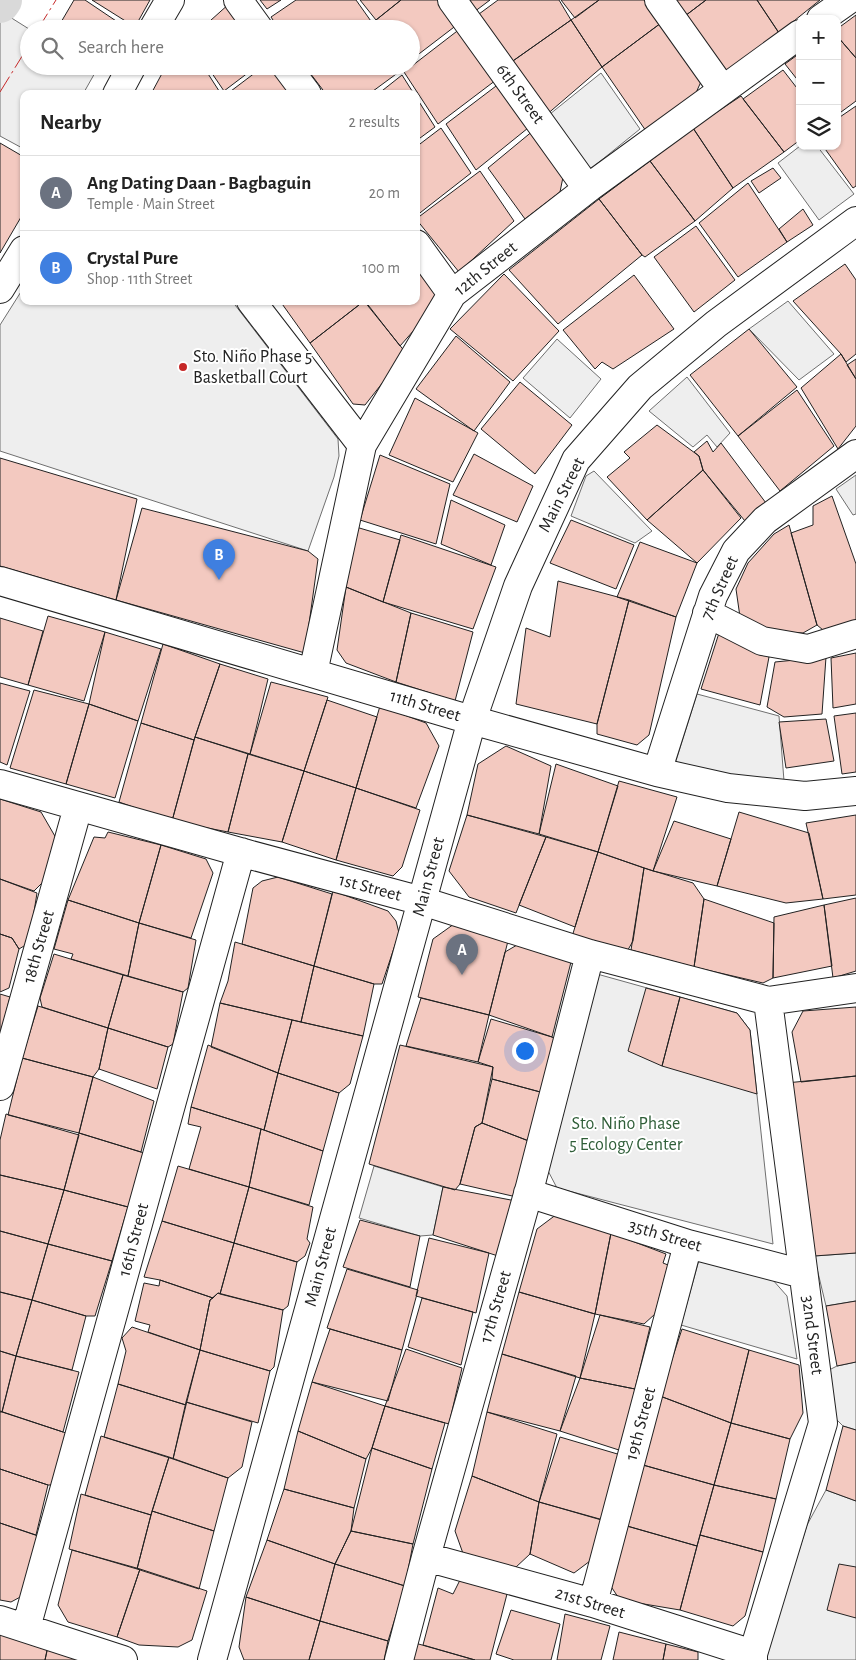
<!DOCTYPE html>
<meta charset="utf-8">
<style>
:root{--surface:#fff;--page:#f6f6f6;--text:#222;--muted:#767676;--line:#e0e0e0;--accent:#db2777}
body{margin:0;font-family:"Alegreya Sans",sans-serif;background:var(--page);color:var(--text)}
.controls{position:absolute;right:15px;top:15px;display:grid;overflow:hidden;border-radius:10px;box-shadow:0 1px 4px #0004}
.controls button{width:45px;height:45px;display:grid;place-items:center;padding:0;border:0;border-bottom:1px solid var(--line);background:var(--surface);color:var(--text);font:25px sans-serif}
.you{position:absolute;left:524px;top:1050px;width:18px;height:18px;margin:-12px;border:4px solid #fff;border-radius:50%;background:#1a73e8;box-shadow:0 0 0 8px #1a73e833}
.badge{display:grid;place-items:center;width:32px;height:32px;border-radius:50%;background:var(--accent);color:#fff;font-size:16px;font-weight:700}
.pin{position:absolute;translate:-50% -41px;filter:drop-shadow(0 1px 2px #0008)}
.pin::after{content:'';position:absolute;top:26px;width:18px;height:15px;background:inherit;clip-path:polygon(0 0,100% 0,50% 100%)}
.list{margin:0;padding:0;list-style:none}
h2{display:flex;justify-content:space-between;align-items:center;height:65px;margin:0;padding:0 20px;font-size:21px}
h2 small{font-size:16px;font-weight:400;color:var(--muted)}
.list li{display:grid;grid-template-columns:32px 1fr auto;gap:15px;align-items:center;box-sizing:border-box;height:75px;padding:0 20px;border-top:1px solid var(--line)}
.list b{display:block;font-size:19px;white-space:nowrap}
.list p{margin:0;font-size:16px;white-space:nowrap;color:var(--muted)}
.list em{font-size:16px;font-style:normal;color:var(--muted)}
.icon{flex:none;width:28px;height:28px;fill:none;stroke:currentColor;stroke-width:2;stroke-linecap:round;stroke-linejoin:round}
.map{position:relative;flex:none;width:856px;height:1660px;overflow:hidden}
.search{position:absolute;background:var(--surface);box-shadow:0 1px 4px #0004;left:20px;top:20px;width:400px;height:55px;display:flex;align-items:center;gap:12px;box-sizing:border-box;padding:0 18px;border-radius:28px;color:var(--muted);font-size:19px}
.panel{position:absolute;background:var(--surface);box-shadow:0 1px 4px #0004;left:20px;top:90px;width:400px;height:215px;border-radius:10px}
.map>svg:first-child{display:block}
.green{fill:#eee;stroke:#6f6f6f}
.lines{fill:none;stroke-linecap:round;stroke-linejoin:round}
.canal{stroke:#d9d9d9;stroke-width:40}
.building{fill:#f3c9c0;stroke:#222}
.minor-casing{stroke:#222;stroke-width:30}
.minor{stroke:#fff;stroke-width:28}
.power{stroke:#c62828;stroke-width:1;stroke-dasharray:18 4 2.5 4;stroke-linecap:butt}
.poi-dot{fill:#c62828;stroke:#fff;stroke-width:2}
.labels{text-anchor:middle;dominant-baseline:central;stroke-width:4;stroke-linejoin:round;paint-order:stroke}
.street-label{font-size:18px;fill:#222;stroke:#fff}
.poi-label{font-size:18px;fill:#222;stroke:#fff;text-anchor:start}
.park-label{font-size:18px;fill:#2f5e38;stroke:#fff}
</style>
<div class="map">
<svg width="856" height="1660" viewBox="0 0 856 1660">
<rect width="100%" height="100%" fill="#fff"/>
<path class="green" d="M2,12L29,29V66H88L96,71L83,94H24V149L0,136V15Z
M601,73L640,129L588,171L550,114Z
M800,146H817L854,194L819,220L778,163Z
M24,287V301H232L338,439L339,456L334,477L308,551L0,451V325Z
M788,301L834,354L799,380L749,329Z
M557,339L601,379L570,418L523,378Z
M687,377L730,433L717,447L707,435L693,447L649,411Z
M594,471L652,531L635,543L571,516L586,476Z
M856,475V514L853,515L836,489Z
M697,694L779,716L784,781L730,777L675,764Z
M597,974L737,1013L750,1030L773,1244L557,1188L546,1167Z
M374,1166L443,1187L433,1235L420,1236L359,1218Z
M856,1253V1301L826,1306L814,1256Z
M699,1260L772,1279L787,1296L797,1359L681,1325Z
M856,1362V1430L843,1426L835,1418L827,1371L837,1366Z
M826,1490L856,1501V1660H767L766,1656L807,1525Z"/>
<g class="lines">
<path class="canal" d="M0,3L2,0"/>
</g>
<path class="building" d="M74,0H85L128,29H57Z
M92,0H150L135,27Z
M260,0H281L267,9Z
M296,0H356L373,24L367,29H279L271,17Z
M360,0H401L376,20Z
M401,0H447L462,21L411,60V29H382L376,20Z
M466,0H490L474,12Z
M498,0H559L571,20L510,63L479,14Z
M561,0H599L575,18Z
M599,0H644L661,23L602,67L571,20Z
M667,0H706L681,19Z
M706,0H757L779,33L721,75L681,19Z
M757,0H820L779,33Z
M230,3L249,29H201Z
M856,15V58L837,36V29Z
M571,20L602,67L545,116L510,63Z
M661,23L704,75L695,95L646,131L602,67Z
M465,25L500,77L438,124L404,72Z
M837,36L856,58V101L837,115Z
M800,53V83L785,64Z
M166,66H203L221,94H151Z
M207,66H257L224,91Z
M264,66H279L297,94H227Z
M306,66H319L310,73Z
M319,66H401L403,69L369,94H326L310,73Z
M783,70L800,92V140L784,152L743,99Z
M402,75L414,94H378Z
M500,83L533,124L476,170L446,124Z
M741,96L784,152L733,188L693,128Z
M416,97L435,127L416,141Z
M856,106V186L853,188L823,146H837V119Z
M441,128L471,173L416,216V147Z
M693,128L733,188L695,221L650,161Z
M534,130L564,172L560,192L525,219L488,168Z
M0,143L24,157V212L0,253Z
M650,161L695,221L645,257L642,255L599,199Z
M773,168L781,178L759,193L751,181Z
M480,171L514,221L459,272L416,219Z
M748,183L787,242L738,277L699,223Z
M599,199L642,255L558,324L509,270Z
M803,209L813,225L787,242L779,229Z
M696,226L735,280L694,312L654,257Z
M416,262L440,293L437,304L400,346L365,301H416Z
M845,264L856,280V354L846,362L841,354L793,301Z
M504,274L559,331L513,381L450,329Z
M634,275L674,329L613,369L602,362L595,369L563,330Z
M280,301H357L359,305L310,343Z
M364,301L406,353L365,405L353,404L310,343Z
M749,329L797,387L738,436L690,375Z
M456,336L510,382L474,431L416,389Z
M841,354L856,379V426L838,449L801,388Z
M856,359V379L847,365Z
M520,382L572,425L535,474L481,429Z
M797,390L834,446L780,491L738,436Z
M415,398L478,433L453,482L389,455Z
M657,425L699,456L703,470L647,520L607,477L630,458L624,452Z
M707,441L713,452L721,443L766,503L745,521L703,470L699,456L694,452Z
M474,454L533,486L517,522L453,495Z
M380,455L450,484L436,544L360,520Z
M0,458L137,499L116,600L0,566Z
M703,470L741,518L697,563L647,520Z
M832,496L856,564V620L823,630L817,625L791,533L813,525V506Z
M451,500L505,525L491,565L441,544Z
M142,508L308,551L318,559L305,653L116,600Z
M571,520L634,545L616,589L550,563Z
M789,525L817,625L803,633L766,631L740,617L736,589L748,563L774,534Z
M356,527L400,540L383,602L346,587Z
M401,535L496,567L473,629L383,602Z
M640,542L697,563L676,617L617,597Z
M558,581L629,600L597,724L516,704L526,628L550,637Z
M346,587L411,613L396,682L346,663L337,650Z
M629,600L676,617L649,735L637,745L597,734V724Z
M411,613L473,632L455,701L396,682Z
M48,616L105,632L84,701L28,685Z
M0,618L43,631L28,685L0,677Z
M105,632L161,649L138,721L89,704Z
M719,633L769,657L760,705L701,689Z
M163,644L220,664L194,740L141,723Z
M856,653V704L833,708L831,658Z
M826,657L822,714L784,717L767,707L775,662Z
M220,664L268,679L250,754L195,737Z
M271,682L328,697L304,771L250,754Z
M0,683L30,691L7,765L0,762Z
M34,690L89,704L66,784L10,768Z
M327,700L377,717L356,788L304,771Z
M89,704L138,721L115,798L66,784Z
M380,706L426,723L439,746L416,808L356,788Z
M856,713V772L842,774L834,716Z
M826,719L834,761L786,768L779,722Z
M141,723L194,740L172,821L119,802Z
M195,737L248,754L228,832L172,821Z
M506,746L551,766L539,834L467,815L478,764Z
M248,754L304,771L282,842L228,832Z
M556,764L618,786L598,852L539,834Z
M304,771L356,788L336,860L282,842Z
M619,781L677,797L653,871L598,852Z
M356,788L420,810L402,867L393,876L336,860Z
M0,799L41,812L56,838L45,880L34,891L0,879Z
M739,812L809,833L823,899L786,903L717,886Z
M467,815L546,837L516,913L469,897L449,871Z
M856,815V895L823,899L806,823Z
M674,821L731,839L717,886L653,871Z
M108,832L161,845L139,923L68,900L94,837L105,838Z
M546,837L598,852L575,927L519,905Z
M161,845L206,859L213,873L191,938L139,923Z
M598,852L644,868L633,941L625,955L571,940Z
M644,868L693,883L704,899L694,967L631,950Z
M278,877L332,894L314,966L242,944L253,888L262,881Z
M0,879L37,893L29,943L19,949L12,938L0,934Z
M333,891L388,911L396,921L399,933L382,984H374L314,966Z
M856,898V971L833,978L824,905Z
M704,899L774,923L773,978L763,983L694,967Z
M68,900L139,923L128,976L71,959L73,954L54,949Z
M824,905L832,966L773,978L774,917Z
M139,923L196,940L188,988L183,992L128,976Z
M454,924L508,941L489,1015L418,997L433,939Z
M0,934L12,938L19,949L9,988L0,992Z
M235,942L314,966L301,1022L220,1003L228,981Z
M517,945L571,962L552,1037L489,1015L505,952Z
M54,954L123,975L108,1028L42,1007L40,998Z
M314,966L374,984L363,1036L301,1022Z
M123,975L183,992L173,1044L168,1047L108,1028Z
M646,988L680,997L662,1066L628,1051Z
M0,994L10,997L0,1037Z
M680,997L737,1013L750,1030L757,1094L662,1066Z
M421,998L489,1015L478,1062L406,1046Z
M220,1003L292,1020L278,1073L211,1047Z
M38,1006L108,1028L99,1069L93,1077L22,1058Z
M856,1007V1076L801,1082L792,1032L803,1011Z
M491,1019L552,1037L557,1041L544,1093L492,1079L493,1067L478,1062Z
M292,1020L363,1036L350,1084L339,1093L278,1073Z
M108,1028L168,1047L157,1089L99,1069Z
M208,1045L278,1073L264,1130L191,1107Z
M400,1045L493,1067L482,1123L475,1127L460,1184L455,1190L369,1164Z
M22,1058L93,1077L79,1133L8,1115Z
M278,1073L339,1093L323,1151L264,1130Z
M856,1076V1253L814,1256L786,1083Z
M93,1077L154,1101L141,1152L79,1133Z
M492,1079L544,1093L534,1143L482,1123Z
M191,1107L261,1129L249,1187L189,1169L201,1127L188,1124Z
M6,1114L79,1135L64,1190L0,1175V1140Z
M482,1123L534,1143L521,1198L460,1184L475,1127Z
M261,1129L323,1151L309,1205L249,1187Z
M79,1133L144,1153L130,1205L128,1207L64,1190Z
M178,1166L249,1187L234,1243L162,1221Z
M0,1175L64,1190L48,1244L0,1231Z
M249,1187L313,1207L307,1239L310,1243L305,1256L297,1262L234,1243Z
M443,1187L516,1201L498,1256L433,1235Z
M64,1190L128,1207L112,1261L48,1244Z
M557,1214L611,1233L595,1314L519,1292L537,1229Z
M360,1220L420,1236L410,1287L343,1267Z
M162,1221L234,1243L220,1294L218,1293L213,1298L160,1280L144,1277Z
M0,1231L48,1244L32,1300L0,1292Z
M611,1233L666,1254L663,1263L668,1265L655,1314L644,1324L595,1314Z
M429,1238L489,1253L476,1313L416,1296Z
M234,1243L297,1262L288,1306L283,1310L220,1294Z
M48,1244L112,1261L95,1316H86L32,1300Z
M347,1269L418,1290L402,1350L327,1328Z
M160,1280L213,1298L210,1300L200,1350L148,1332L150,1325L135,1321L144,1283L159,1286Z
M0,1292L32,1300L16,1356L0,1351Z
M519,1292L595,1314L580,1378L502,1354Z
M218,1293L283,1310L274,1367L270,1371L200,1350L210,1300Z
M422,1298L473,1312L461,1365L408,1347Z
M32,1300L86,1316L72,1370L16,1356Z
M856,1301V1362L837,1366L826,1306Z
M600,1315L650,1327L635,1389L580,1378Z
M132,1327L200,1350L186,1405L118,1384L126,1351L122,1338Z
M330,1329L402,1350L388,1401L312,1382Z
M682,1329L749,1350L731,1423L660,1396Z
M406,1349L462,1368L449,1424L385,1406Z
M200,1350L270,1371L258,1423L186,1402Z
M749,1350L799,1365L803,1413L790,1439L731,1423Z
M0,1351L16,1356L2,1412H0Z
M502,1354L576,1376L560,1431L487,1412Z
M16,1356L79,1372L63,1432L2,1412Z
M580,1378L635,1389L622,1451L560,1431Z
M312,1382L385,1406L372,1448L366,1459L298,1431Z
M118,1384L186,1405L173,1459L104,1437Z
M660,1396L731,1423L714,1485L643,1465Z
M186,1402L252,1422L242,1467L228,1478L173,1459Z
M385,1406L445,1423L432,1469L372,1448Z
M0,1411L66,1433L52,1485H48L0,1469Z
M487,1412L557,1434L539,1502L472,1476Z
M731,1423L790,1439L776,1499L714,1485Z
M843,1426L856,1430V1501L826,1490Z
M298,1431L366,1459L354,1508L284,1489Z
M101,1436L169,1457L151,1515L85,1495Z
M560,1437L631,1458L614,1523L539,1502Z
M372,1448L432,1469L413,1544L351,1531Z
M169,1457L228,1478L214,1531L152,1511Z
M643,1465L714,1485L697,1546L627,1526Z
M0,1469L48,1485L36,1535L0,1523Z
M472,1476L539,1502L530,1554L515,1568L465,1559L455,1531Z
M714,1485L776,1499L763,1552L700,1535Z
M284,1489L354,1508L351,1531L335,1564L267,1540Z
M81,1494L151,1515L137,1569L69,1549Z
M539,1502L605,1521L590,1561L574,1573L530,1554Z
M152,1511L214,1531L199,1589L137,1569Z
M0,1523L41,1537L24,1595L11,1602L0,1600Z
M627,1526L697,1546L680,1610L620,1600L608,1582Z
M351,1531L413,1544L405,1586L335,1564Z
M700,1535L763,1552L745,1616L733,1626L680,1610Z
M267,1540L335,1564L320,1621L246,1597Z
M72,1550L140,1569L117,1637L68,1622L58,1605Z
M335,1564L405,1586L388,1641L320,1621Z
M839,1564L856,1567V1618L827,1610Z
M140,1569L207,1591L192,1640L178,1647L139,1645L117,1637Z
M460,1580L507,1594L490,1660H475L423,1645L438,1588L453,1594Z
M246,1597L320,1621L309,1660H244L239,1647Z
M511,1610L560,1624L551,1660H514L496,1654Z
M565,1614L610,1626L601,1660H557Z
M320,1621L388,1641L384,1660H309Z
M0,1631L48,1646L45,1660H0Z
M619,1632L666,1644L663,1660H613Z
M415,1643L475,1660H410Z
M666,1644L698,1652V1660H663Z
M48,1646L91,1660H45Z"/>
<g class="lines">
<g class="minor-casing">
<path id="minor" d="M238,0L259,29
M452,0L587,188
M659,0L723,90
M821,19L848,0
M153,29L170,0
M286,66L307,94
M117,94L132,66
M416,244L452,294
M0,289L24,250
M251,301L362,445
M0,581L461,717L657,772L728,788L805,796L856,791
M707,613L762,641L808,649L856,634
M313,673L362,445L452,294L591,186L800,34
M657,772L713,596L736,551L765,520L856,454
M0,784L247,854L422,901L590,954L761,999L768,1001L856,988
M0,1086L78,807
M528,1193L688,1244L803,1274
M426,1557L593,1603L753,1654
M593,1603L688,1244
M0,1620L123,1660
M26,1628L241,852
M212,1660L472,720L518,586L576,460L640,387L716,324L856,221
M399,1660L426,1557L530,1187L590,954
M753,1660V1654L823,1423L768,1001"/>
</g>
<use href="#minor" class="minor"/>
<path class="power" d="M38,29L56,0
M0,92L29,45"/>
</g>
<circle class="poi-dot" cx="183" cy="367" r="5"/>
<g class="labels">
<g class="street-label">
<text transform="translate(520 94) rotate(54)">6th Street</text>
<text transform="translate(486 269) rotate(-39)">12th Street</text>
<text transform="translate(562 495) rotate(-63)">Main Street</text>
<text transform="translate(720 588) rotate(-66)">7th Street</text>
<text transform="translate(425 706) rotate(17)">11th Street</text>
<text transform="translate(429 877) rotate(-75)">Main Street</text>
<text transform="translate(370 888) rotate(15)">1st Street</text>
<text transform="translate(39 947) rotate(-74)">18th Street</text>
<text transform="translate(665 1236) rotate(17)">35th Street</text>
<text transform="translate(134 1240) rotate(-75)">16th Street</text>
<text transform="translate(321 1267) rotate(-75)">Main Street</text>
<text transform="translate(496 1307) rotate(-74)">17th Street</text>
<text transform="translate(812 1335) rotate(83)">32nd Street</text>
<text transform="translate(641 1424) rotate(-75)">19th Street</text>
<text transform="translate(590 1603) rotate(17)">21st Street</text>
</g>
<g class="poi-label">
<text x="193" y="357">Sto. Niño Phase 5<tspan x="193" dy="21">Basketball Court</tspan></text>
</g>
<g class="park-label">
<text x="626" y="1124">Sto. Niño Phase<tspan x="626" dy="21">5 Ecology Center</tspan></text>
</g>
</g>
</svg>
<div class="controls">
<button>+</button>
<button>−</button>
<button><svg class="icon" aria-label="layers" viewBox="0 0 24 24"><path d="M12 4l9 5-9 5-9-5zM3 14l9 5 9-5"/></svg></button>
</div>
<div class="you"></div>
<div class="pin badge" style="left:462px;top:975px;background:#6b7280">A</div>
<div class="pin badge" style="left:219px;top:580px;background:#3f7fe0">B</div>
<div class="search"><svg class="icon" aria-label="search" viewBox="0 0 24 24"><circle cx="10" cy="10" r="6"/><path d="M15 15l6 6"/></svg>Search here</div>
<section class="panel">
<h2>Nearby<small>2 results</small></h2>
<ul class="list">
<li><span class="badge" style="background:#6b7280">A</span><div><b>Ang Dating Daan - Bagbaguin</b><p>Temple · Main Street</p></div><em>20 m</em></li>
<li><span class="badge" style="background:#3f7fe0">B</span><div><b>Crystal Pure</b><p>Shop · 11th Street</p></div><em>100 m</em></li>
</ul>
</section>
</div>
